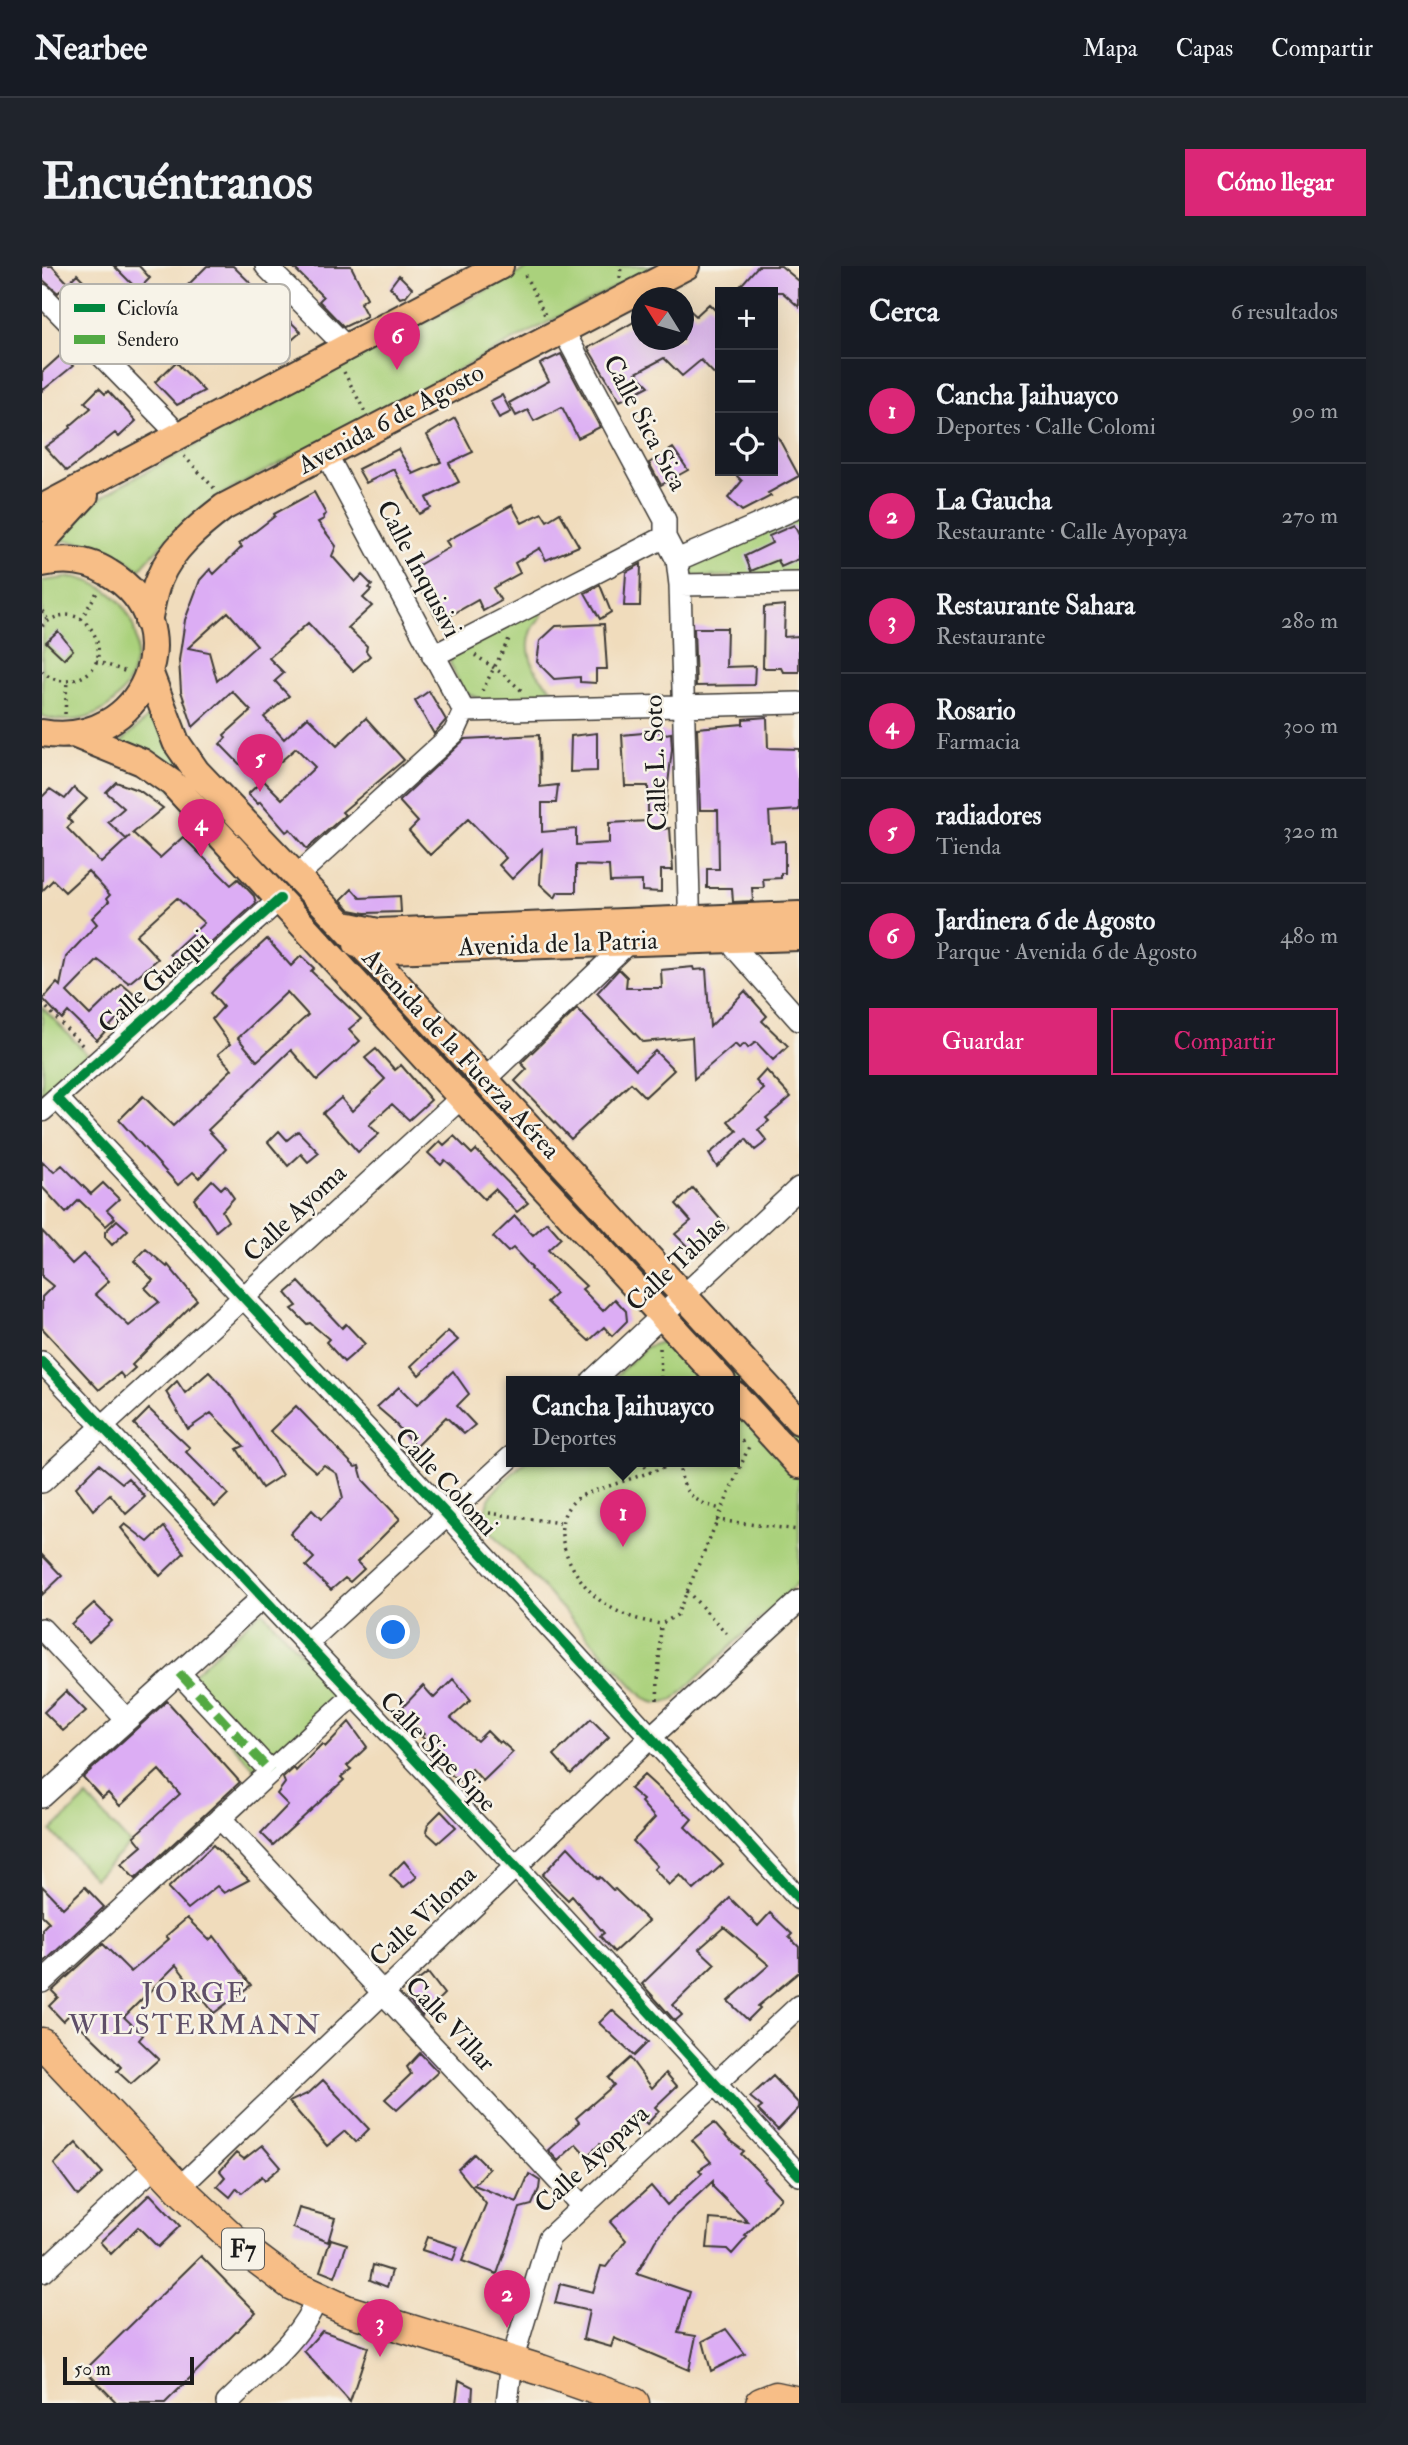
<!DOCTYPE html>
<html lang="es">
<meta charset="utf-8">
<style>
:root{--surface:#171b24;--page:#20242c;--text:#f1f3f6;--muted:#9ea1a6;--line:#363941;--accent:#db2777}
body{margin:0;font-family:"IM FELL Double Pica",serif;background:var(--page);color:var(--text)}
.controls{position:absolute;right:21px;top:21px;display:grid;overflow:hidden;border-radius:0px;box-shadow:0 7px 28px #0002}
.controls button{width:63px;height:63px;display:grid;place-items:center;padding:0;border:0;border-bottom:2px solid var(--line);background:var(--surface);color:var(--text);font:35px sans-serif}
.compass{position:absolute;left:589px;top:21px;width:63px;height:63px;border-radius:50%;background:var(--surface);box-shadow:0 7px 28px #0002;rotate:307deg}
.scale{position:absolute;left:21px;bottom:18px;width:131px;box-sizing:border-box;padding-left:7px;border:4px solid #1c1c1c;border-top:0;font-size:19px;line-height:24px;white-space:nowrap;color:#1c1c1c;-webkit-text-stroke:5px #f7f3e8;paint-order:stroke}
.you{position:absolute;left:352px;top:1367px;width:24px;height:24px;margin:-18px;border:5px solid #fff;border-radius:50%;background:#1a73e8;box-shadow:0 0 0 10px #1a73e833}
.badge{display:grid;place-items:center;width:46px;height:46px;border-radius:50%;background:var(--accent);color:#fff;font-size:23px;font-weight:700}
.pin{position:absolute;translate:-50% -58px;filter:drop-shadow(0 2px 4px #0008)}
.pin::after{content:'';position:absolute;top:37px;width:24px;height:21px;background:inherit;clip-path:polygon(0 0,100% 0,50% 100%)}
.popup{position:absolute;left:464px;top:1110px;width:234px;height:91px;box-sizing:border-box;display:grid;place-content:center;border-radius:0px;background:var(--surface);filter:drop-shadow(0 2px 5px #0005);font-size:23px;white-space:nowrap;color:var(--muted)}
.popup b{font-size:26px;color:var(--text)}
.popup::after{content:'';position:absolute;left:50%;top:100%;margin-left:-14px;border:14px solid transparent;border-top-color:var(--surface)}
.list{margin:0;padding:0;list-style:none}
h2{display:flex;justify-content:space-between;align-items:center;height:91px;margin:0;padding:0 28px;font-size:30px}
h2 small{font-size:23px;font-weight:400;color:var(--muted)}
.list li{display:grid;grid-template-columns:46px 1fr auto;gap:21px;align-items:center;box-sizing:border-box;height:105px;padding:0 28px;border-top:2px solid var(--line)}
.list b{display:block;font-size:26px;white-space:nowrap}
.list p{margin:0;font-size:23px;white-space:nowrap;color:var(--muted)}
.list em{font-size:23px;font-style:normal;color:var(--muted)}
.actions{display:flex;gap:14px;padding:21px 28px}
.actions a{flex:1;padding:16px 0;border:2px solid var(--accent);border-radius:0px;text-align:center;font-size:24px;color:var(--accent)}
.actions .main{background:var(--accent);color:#fff}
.icon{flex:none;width:38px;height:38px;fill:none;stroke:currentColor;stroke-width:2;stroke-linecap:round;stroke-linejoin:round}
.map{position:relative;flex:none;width:757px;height:2137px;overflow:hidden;border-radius:0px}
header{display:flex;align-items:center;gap:42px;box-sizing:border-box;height:98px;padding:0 35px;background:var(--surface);border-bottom:2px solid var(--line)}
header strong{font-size:33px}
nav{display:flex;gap:38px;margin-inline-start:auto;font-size:24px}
.intro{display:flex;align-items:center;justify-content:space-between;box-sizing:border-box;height:168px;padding:0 42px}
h1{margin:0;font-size:49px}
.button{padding:18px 32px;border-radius:0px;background:var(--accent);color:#fff;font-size:24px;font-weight:700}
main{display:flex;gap:42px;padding:0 42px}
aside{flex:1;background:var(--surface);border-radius:0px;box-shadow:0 7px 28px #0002}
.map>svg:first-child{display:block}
.green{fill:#aad17b;stroke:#63764c;stroke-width:2}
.building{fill:#dcadf4;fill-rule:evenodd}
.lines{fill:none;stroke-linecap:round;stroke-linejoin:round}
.minor-casing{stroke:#3c3934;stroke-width:24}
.major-casing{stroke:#3c3934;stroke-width:30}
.highway-casing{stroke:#3c3934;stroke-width:33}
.path{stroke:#3c3934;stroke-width:3.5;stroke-dasharray:2 5;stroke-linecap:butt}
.minor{stroke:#fff;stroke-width:21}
.major{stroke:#f7be87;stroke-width:26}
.highway{stroke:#f7be87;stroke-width:30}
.quiet{stroke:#52a943;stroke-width:9;stroke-dasharray:18 9;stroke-linecap:butt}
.cycleway-casing{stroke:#f7f3e8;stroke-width:15}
.cycleway{stroke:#00873e;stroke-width:10}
.labels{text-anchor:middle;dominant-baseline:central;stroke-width:5;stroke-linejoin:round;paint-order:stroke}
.shield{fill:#f7f3e8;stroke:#5e5c59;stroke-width:2}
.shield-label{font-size:24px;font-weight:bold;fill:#1c1c1c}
.street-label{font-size:26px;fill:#1c1c1c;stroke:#f7f3e8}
.neighbourhood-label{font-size:28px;letter-spacing:2px;fill:#5f4f68;stroke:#f7f3e8}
.key{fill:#f7f3e8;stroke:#b5b2ab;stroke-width:2}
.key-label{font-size:19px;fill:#1c1c1c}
</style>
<header>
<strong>Nearbee</strong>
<nav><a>Mapa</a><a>Capas</a><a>Compartir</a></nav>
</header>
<div class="intro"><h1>Encuéntranos</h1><a class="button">Cómo llegar</a></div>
<main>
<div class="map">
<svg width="757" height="2137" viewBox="0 0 757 2137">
<rect width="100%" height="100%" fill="#f7f3e8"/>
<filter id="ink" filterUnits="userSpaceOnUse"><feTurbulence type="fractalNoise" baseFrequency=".0143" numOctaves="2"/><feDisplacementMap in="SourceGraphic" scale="14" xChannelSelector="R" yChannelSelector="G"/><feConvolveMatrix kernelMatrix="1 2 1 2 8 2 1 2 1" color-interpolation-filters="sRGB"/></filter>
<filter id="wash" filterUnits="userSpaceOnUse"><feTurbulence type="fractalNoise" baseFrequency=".00686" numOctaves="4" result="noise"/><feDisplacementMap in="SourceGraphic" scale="28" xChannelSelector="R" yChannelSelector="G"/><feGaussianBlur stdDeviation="1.57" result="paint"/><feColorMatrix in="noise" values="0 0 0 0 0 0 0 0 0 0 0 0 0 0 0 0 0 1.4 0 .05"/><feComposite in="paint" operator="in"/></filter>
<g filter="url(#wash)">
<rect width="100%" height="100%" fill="#f0dcbc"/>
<path class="green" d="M490,0H613L182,227C147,248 123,274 97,304C72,281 45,275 12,274L42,243L79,219Z
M757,248V308L656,311L647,307L646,298Z
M31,311C138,332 97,481 0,450V315Z
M497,343L500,350C475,375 489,409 515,426V430L442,434L421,426L408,397L410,390Z
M111,447L282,653L280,657L277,659L78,477Z
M299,683L305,684L618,1019V1026L617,1027Z
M0,741L47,790L4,832L0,827Z
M641,1046L757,1171V1186L636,1049Z
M619,1076L630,1077L669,1115H569L604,1081Z
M693,1141L757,1211V1316L633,1433C622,1438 615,1439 603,1433L446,1262C434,1231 464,1215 484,1195H693Z
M218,1346H221L297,1429L214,1509L211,1501L142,1425L136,1422Z
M45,1531L88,1578L52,1612L9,1565Z"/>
<g id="blocks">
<path class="building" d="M0,0H10L26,17L35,8L46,19L31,34L20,23L16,27L0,13Z
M72,0H97L108,12L96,24Z
M165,0H191L259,66L241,82L223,64L200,86L177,62L166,73L162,69L138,91L105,57L120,41L118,39L136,21L140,25Z
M250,0H309L325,32L318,37L325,50L302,61L277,35L281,31Z
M716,0H739L757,15V41L740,26H693Z
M357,9L370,22L364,30L358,32L348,21Z
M641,38L654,50L667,38L678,49V114L659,94L640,110L622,92L594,107L607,120L578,135L546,82L599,52V74H641Z
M98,57L107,67L81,93L73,85Z
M20,88L31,100L0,125V106Z
M519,88L558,161L536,172L520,141L492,155L486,144L474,150L467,137L507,115L498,98Z
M134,96L162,125L135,139L113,116Z
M57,122L63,128L66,125L94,155L77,171L73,167L25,205L3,181L29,162L28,160L49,142L43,136Z
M460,129L469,146L457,152L448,135Z
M413,152L431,186L407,197L417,216L384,232L389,242L377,248L352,203L324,217L316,203L356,183L371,208L399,196L385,169Z
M731,162L757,210L726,227L729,230L700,245L686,232L700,215L690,205H731Z
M631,182L646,204L619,219L607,197Z
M272,226L284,248L281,250L282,253L276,256L294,280L290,290L313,316L320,309L330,319L327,322L329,324L321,332L330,340L306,362L325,380L324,385L328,390L311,405L266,357L227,392L242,407L233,415L247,430L222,451L242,473L266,451L295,480L324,452L362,494L300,546L303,549L265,583L248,563L244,566L218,536L216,538L206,528L221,514L240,533L273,501L254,482L215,516L178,478L184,472L182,469L209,445L190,425L151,461L139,425L137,394L143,354L158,314L168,303L172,308L200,281L197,278L233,250L232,248ZM186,346L215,379L175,415L167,386L146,382Z
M470,239L480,257L500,247L505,255L518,247L537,280L504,294L498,282L473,297L478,307L451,322L459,335L441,345L436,334L397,356L368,304L408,281L404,275Z
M752,259L757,269V293L739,301L736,294L709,305L703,290L730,277L727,270Z
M599,298L598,340H582L584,306Z
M558,319L569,346L558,353L543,327Z
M743,339L742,371L757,370V406H741L739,402H721L722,341Z
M562,358L565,403H554V417L538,416V411L512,413L495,396L498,375L514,360Z
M652,362H685L684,401L713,400L712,419L654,420Z
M16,365L31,384L22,393L4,376Z
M387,425L404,454L392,468L373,435Z
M725,451L726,482L757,483V544L727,546L729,576L743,575V607H739V612L721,613L722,622H710L711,635L691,636L690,622H665V603H677L676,544H658L655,462L701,458V453Z
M622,465L623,468L629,467L630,483L621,563L628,562L631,604H619V626L600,625V615L568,616L567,600L534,599V626H516L513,632L498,618L500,583L470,613L457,599L464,592L426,553L388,589L367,565L376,556L357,535L423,473L497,469L498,521L516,519L514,537H500V566L534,563V579L567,577V557L606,555V520H583L580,469Z
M555,467V505L528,506L529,470Z
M74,516L98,525L121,542L91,567L118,592L141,571L189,619L196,613L212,630L214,637L142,701L128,688L162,657L135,632L94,669L116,693L87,717L56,694L25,726L48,749L80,718L95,731L79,745L80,747L55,774L26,746L20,753L1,733L15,717L18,720L24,691L55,658L50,652L67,635L65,632L68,629L46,605L23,626L11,614L0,625V531L8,523L23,533L32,522L45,533L26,552L30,557L25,562L59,597L88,570L84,573L66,556L82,542L64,526Z
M310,623L318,632L358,630L359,646L323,647L308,644L299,634Z
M225,673L249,700L259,690L272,702L269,705L319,753L307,763L318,775L275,814L249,784L166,864L184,883L157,912L151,906L136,919L77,854L101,830L131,860L190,803L176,788L188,778L170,753L181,741L169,727L186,709ZM245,726L266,749L215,795L196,772Z
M651,701L652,704L664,703L668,761L703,725L725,750L720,755L746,780L731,794L714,776L706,782L703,778L697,782L693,778L652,813L650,771L601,776L555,727L577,703L585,711L584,722H620L619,704Z
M535,743L594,803L613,785L632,804L603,831L589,817L529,873L473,815L485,803L479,797Z
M334,783L353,804L359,799L389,834L367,854L350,838L327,859L337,868L316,886L281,847L299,832L310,845L343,813L323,792Z
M724,804L749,831L724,852L727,855L716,864L725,875L713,884L704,873L675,901L667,888L695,865L686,855L722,823L714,815Z
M237,865L245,874L256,865L277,887L266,896L259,888L246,900L226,876Z
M412,870L430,888L434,884L486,937L475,946L453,923L442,933L410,900L403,894L399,899L386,887L398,875L402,879Z
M0,896L12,906L20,899L49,928L61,917L77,933L65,944L73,952L64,960L37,934L24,947L0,921Z
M170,914L179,923L183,919L192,932L180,945L186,955L174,965L152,933Z
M651,922L686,962L655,990L633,968L649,955L634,938Z
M473,950L491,969L505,956L519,972L506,984L544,1020L540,1023L561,1045L573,1033L584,1045L585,1055L570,1070L562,1061L547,1075L505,1036L514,1028L489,1003L490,1002L471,982L466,986L451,971Z
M75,954L86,964L70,979L63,971V966Z
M0,965L30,998L41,988L67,1015L53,1028L87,1060L117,1036L103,1022L111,1014L92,995L104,983L125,1001L126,999L155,1034L90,1099L93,1102L82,1112L78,1107L57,1124L0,1062V1031L11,1020L0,1011Z
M257,1016L300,1062L304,1058L323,1078L302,1096L284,1076L287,1073L268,1057L265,1058L250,1043L255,1040L244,1027Z
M406,1065L416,1074L377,1109L369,1100Z
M411,1105L427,1128L415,1140L433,1159L422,1168L404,1151L374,1181L349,1153L335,1141L357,1121L375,1139Z
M167,1106L192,1133L240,1209L220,1222L195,1183L202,1180L169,1147L146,1163L124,1126L135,1115L143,1127Z
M254,1140L313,1201L317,1200L321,1214L358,1253L315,1296L322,1303L308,1316L303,1312L289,1324L264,1300L272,1292L248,1268L270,1244L279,1253L301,1232L295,1208L282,1199L274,1206L228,1165Z
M107,1143L148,1182L144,1186L186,1228L173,1241L92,1158Z
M57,1198L80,1217L86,1212L103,1231L84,1248L68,1228L51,1244L34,1221Z
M83,1258L106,1276L122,1261L142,1287L118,1310L79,1262Z
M0,1289L20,1310L0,1329Z
M52,1337L70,1355L47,1376L29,1358Z
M411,1413L429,1434L409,1452L435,1475L445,1465L457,1477L459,1475L471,1486L441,1515L430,1503L417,1515L406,1506L410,1501L379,1470L382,1468L358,1444L381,1420L392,1432Z
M24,1425L44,1445L21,1465L2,1446Z
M125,1435L198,1516L93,1613L79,1598L100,1580L92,1570L138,1528L117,1504L78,1540L66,1527L60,1532L41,1511Z
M549,1453L567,1471L529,1508L512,1489Z
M307,1456L325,1481L305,1500L309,1503L299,1511L302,1514L231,1579L219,1567L246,1539L235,1528L243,1517L241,1512L252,1502L254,1505L280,1478L283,1481Z
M602,1509L650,1553L643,1561L681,1598L652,1624L638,1609L627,1619L612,1603L615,1600L591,1575L613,1552L599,1536L601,1534L588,1523Z
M399,1545L414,1561L396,1577L384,1566L386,1558Z
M171,1579L207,1614L182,1627L175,1620L146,1643L126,1622Z
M526,1581L556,1613L558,1611L571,1624L573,1623L606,1655L572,1686L558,1670L562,1667L530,1630L526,1634L500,1609Z
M362,1595L375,1611L361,1622L348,1609Z
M0,1620L21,1642L43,1621L62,1641L0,1698V1663L7,1656L0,1649Z
M688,1632L716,1660L728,1647L750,1668L747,1671L757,1681V1706L716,1740L718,1742L706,1754L686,1735L727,1699L682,1661L657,1683L673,1698L631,1739L640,1749L633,1755L600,1718Z
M145,1652L167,1674L172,1670L209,1719L172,1747L134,1699L82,1751L101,1769L97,1774L117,1793L89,1818L75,1805L79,1801L64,1785L27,1749L21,1755L7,1740L16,1731L10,1725L61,1678L89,1706L127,1673L124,1670Z
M386,1707L402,1728L380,1750L364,1731L373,1717Z
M570,1744L606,1776L592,1790L557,1757Z
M378,1787L396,1806L355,1844L343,1833L369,1808L365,1801Z
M588,1792L610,1822L624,1807L635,1820L613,1841L617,1845L605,1858L598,1852L567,1884L558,1878L545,1890L534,1878L516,1895L506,1884L537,1856L534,1852L572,1819L566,1812Z
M731,1810L757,1838V1842L736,1864L716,1844L720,1841L708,1831Z
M281,1814L327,1863L314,1876L303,1865L285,1880L247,1836L267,1827Z
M672,1857L687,1874L702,1885L699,1888L723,1912L721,1913L739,1932L703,1970L705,1971L690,1988L685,1983L665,1982L668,1953L706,1956L671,1921V1915L633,1950L613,1975L595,2008L648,2026L636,2067L654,2070L647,2104L572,2072L569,2081L541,2073L547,2045L513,2037L518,2018L551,2026L559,2000L564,2001L584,1974L568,1956L609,1920L625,1939L660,1907L657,1904L669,1896L650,1874Z
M34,1877L61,1907L36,1930L12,1898Z
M220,1879L239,1901L223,1914L220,1910L200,1927L195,1922L188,1931L175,1920L183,1911L178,1905L194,1887L202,1893Z
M432,1888L447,1903L432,1919L475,1936L487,1908L498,1915L497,1923L490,1939L478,1942L455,2008L420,1995L444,1938L416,1903Z
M108,1928L138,1960L116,1981L96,1961L69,1988L58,1976Z
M257,1942L293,1952L286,1976L251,1962Z
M385,1971L416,1981L411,1994L380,1984Z
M289,1973L305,1978L293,2011L278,2005Z
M159,1990L214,2046L123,2137H75L43,2104Z
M331,1999L350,2005L345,2021L328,2014Z
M684,2063L703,2088L669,2105L661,2075Z
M280,2065L326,2081L308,2136L262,2085Z
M417,2114L431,2121L430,2137H414Z"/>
</g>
</g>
<g filter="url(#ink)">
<use href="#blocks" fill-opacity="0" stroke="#3c3934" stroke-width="2"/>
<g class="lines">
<g class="minor-casing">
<path id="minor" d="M224,0L303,80
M0,29L138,170
M521,64L623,254V271L635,294L638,319L648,668
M283,186L422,445
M635,294L757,241
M638,319L757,317
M391,390L623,271
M422,445L757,437
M255,610L412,467L422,445
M688,659L693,682L757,754
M442,814L587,676
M15,832L406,1250L757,1633
M0,845L238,633
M0,1096L474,1601L757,1909
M550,1115L757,922
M0,1216L419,832
M0,1363L85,1454
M264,1378L469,1191
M137,1407L229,1506
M0,1531L221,1331
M178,1552L540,1940
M0,1716L311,1430
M137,1922L609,1471L757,1335
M0,2006L115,1898
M185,2137C215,2107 262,2071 275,2031
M465,2137L470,2095L507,1972L757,1740"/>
</g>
<g class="major-casing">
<path id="major" d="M0,242L458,0
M0,276L43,229
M0,297C23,292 47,294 67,307C154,359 101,485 0,467
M106,356C109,342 111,326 117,313C129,283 157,260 182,241L644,0
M107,405L134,476L154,505L301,659L757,1155
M34,469L100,496L130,517L680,1115
M308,660L336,666L757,649
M315,678L343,684L757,671
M693,1129L757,1199"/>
</g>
<g class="highway-casing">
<path id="highway" d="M0,1777L137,1922L202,1983L250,2019L304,2044L499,2104L592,2137
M719,2137L734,2131L757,2136"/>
</g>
<path class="path" d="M483,9L504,51
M578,12L579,0
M302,106L323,146
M142,190L172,222
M0,345L6,354
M39,353L57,323
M0,360C44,320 84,402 31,414C19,417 8,413 0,405
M433,389L461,408L480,425
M54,395L85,406
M440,425L467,373
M23,448L25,415
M0,737L43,782
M618,1082L619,1115
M693,1178L705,1174
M598,1195L609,1207
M620,1195L621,1203
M642,1195L543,1228C495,1251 531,1317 563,1338C581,1350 599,1355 619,1358L635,1349L708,1178
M637,1197C640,1227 651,1236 679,1243
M447,1247L518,1257
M674,1254L757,1264
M645,1325L688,1371
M615,1434L619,1358"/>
<use href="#minor" class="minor"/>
<use href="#major" class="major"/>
<use href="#highway" class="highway"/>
<path class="quiet" d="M137,1407L229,1506"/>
<g class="cycleway-casing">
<path id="cycleway" d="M238,633L15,832L406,1250L757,1633
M0,1096L474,1601L757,1909"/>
</g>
<use href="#cycleway" class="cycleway"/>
</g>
</g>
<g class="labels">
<rect class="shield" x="180" y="1962.5" width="42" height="41" rx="5"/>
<g class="shield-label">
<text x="201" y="1983">F7</text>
</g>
<g class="street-label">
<text transform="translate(349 153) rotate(-28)">Avenida 6 de Agosto</text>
<text transform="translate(603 157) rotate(62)">Calle Sica Sica</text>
<text transform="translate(377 303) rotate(62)">Calle Inquisivi</text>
<text transform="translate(614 497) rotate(-92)">Calle L. Soto</text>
<text transform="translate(516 678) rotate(-2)">Avenida de la Patria</text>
<text transform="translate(112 716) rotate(-42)">Calle Guaqui</text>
<text transform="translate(419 788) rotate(47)">Avenida de la Fuerza Aérea</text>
<text transform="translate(253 947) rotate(-43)">Calle Ayoma</text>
<text transform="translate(634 998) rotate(-43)">Calle Tablas</text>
<text transform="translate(404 1216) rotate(47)">Calle Colomi</text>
<text transform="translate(396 1486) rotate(46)">Calle Sipe Sipe</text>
<text transform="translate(381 1650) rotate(-43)">Calle Viloma</text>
<text transform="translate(408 1758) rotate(47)">Calle Villar</text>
<text transform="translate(550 1893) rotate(-43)">Calle Ayopaya</text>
</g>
<g class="neighbourhood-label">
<text x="153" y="1727">JORGE<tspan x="153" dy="32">WILSTERMANN</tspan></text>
</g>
</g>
<rect x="18" y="18" width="230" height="80" rx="10" class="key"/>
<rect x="32" y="38" width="31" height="8" fill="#00873e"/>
<rect x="32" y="69" width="31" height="9" fill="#52a943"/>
<g class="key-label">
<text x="75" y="49">Ciclovía</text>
<text x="75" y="80">Sendero</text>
</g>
</svg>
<div class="controls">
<button>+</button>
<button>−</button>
<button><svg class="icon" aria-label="locate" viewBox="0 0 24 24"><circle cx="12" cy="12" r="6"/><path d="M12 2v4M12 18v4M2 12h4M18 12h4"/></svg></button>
</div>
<svg class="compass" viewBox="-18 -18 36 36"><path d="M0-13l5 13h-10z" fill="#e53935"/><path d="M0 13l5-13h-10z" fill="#9ea1a6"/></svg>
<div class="scale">50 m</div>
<div class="you"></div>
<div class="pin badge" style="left:581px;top:1281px">1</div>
<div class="popup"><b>Cancha Jaihuayco</b>Deportes</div>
<div class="pin badge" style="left:465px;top:2062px">2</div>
<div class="pin badge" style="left:338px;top:2091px">3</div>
<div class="pin badge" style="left:159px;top:591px">4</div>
<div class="pin badge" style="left:218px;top:526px">5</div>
<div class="pin badge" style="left:355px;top:104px">6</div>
</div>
<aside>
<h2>Cerca<small>6 resultados</small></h2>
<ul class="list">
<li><span class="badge">1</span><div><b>Cancha Jaihuayco</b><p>Deportes · Calle Colomi</p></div><em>90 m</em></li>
<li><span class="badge">2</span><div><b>La Gaucha</b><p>Restaurante · Calle Ayopaya</p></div><em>270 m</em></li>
<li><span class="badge">3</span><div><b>Restaurante Sahara</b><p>Restaurante</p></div><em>280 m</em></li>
<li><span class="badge">4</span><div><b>Rosario</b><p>Farmacia</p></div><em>300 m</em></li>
<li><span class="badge">5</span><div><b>radiadores</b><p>Tienda</p></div><em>320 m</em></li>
<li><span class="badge">6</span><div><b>Jardinera 6 de Agosto</b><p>Parque · Avenida 6 de Agosto</p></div><em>480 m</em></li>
</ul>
<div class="actions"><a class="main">Guardar</a><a>Compartir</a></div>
</aside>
</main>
